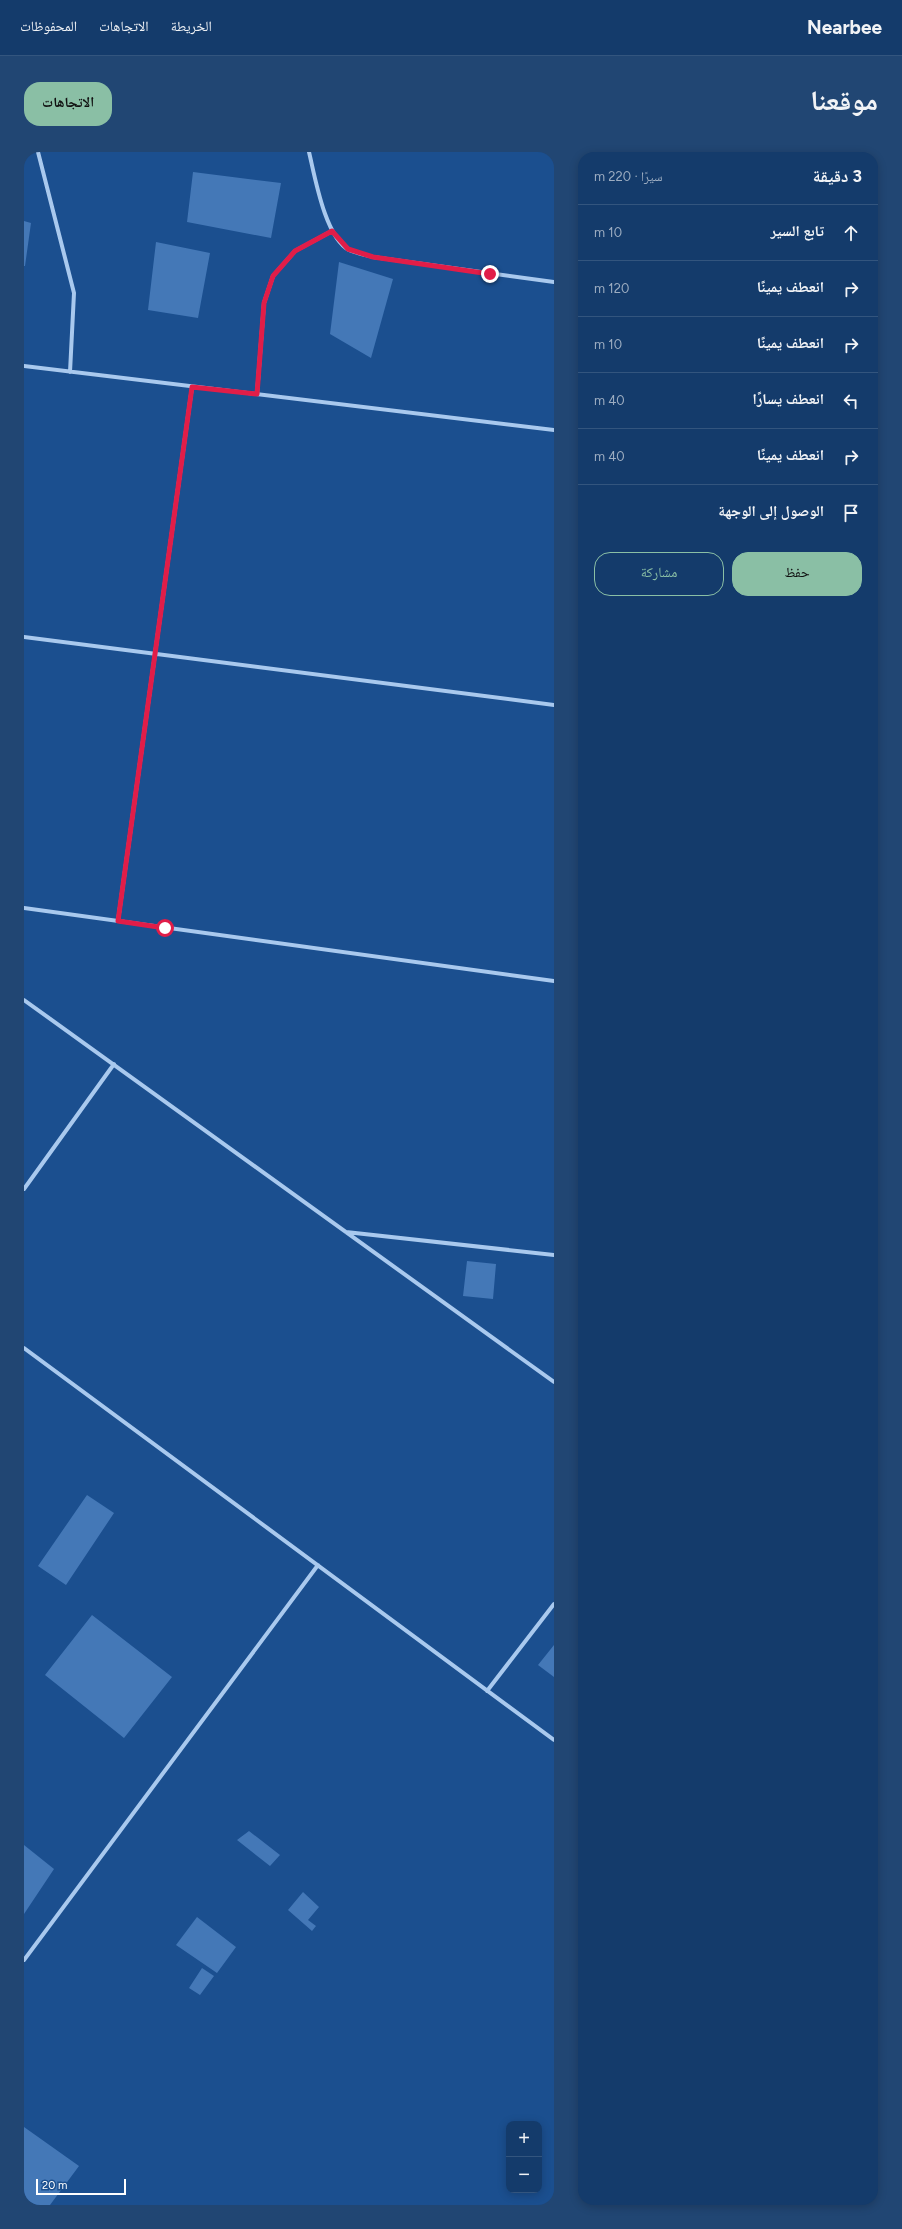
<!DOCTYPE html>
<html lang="ar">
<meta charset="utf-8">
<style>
:root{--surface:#143b6b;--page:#214673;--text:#f1f3f6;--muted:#9dadc1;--line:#33557e;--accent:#8abfa5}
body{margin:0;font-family:Figtree,"Noto Naskh Arabic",sans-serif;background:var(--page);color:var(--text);direction:rtl}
.controls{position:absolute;right:12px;bottom:12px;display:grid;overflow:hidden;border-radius:8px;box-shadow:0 2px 10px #0003}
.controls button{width:36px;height:36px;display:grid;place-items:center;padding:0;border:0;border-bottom:1px solid var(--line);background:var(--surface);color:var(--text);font:20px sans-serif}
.scale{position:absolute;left:12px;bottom:10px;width:90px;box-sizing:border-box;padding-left:4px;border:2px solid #fff;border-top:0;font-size:11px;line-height:14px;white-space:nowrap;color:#fff;-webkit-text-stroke:3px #1b4f8f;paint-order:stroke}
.stop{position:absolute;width:12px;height:12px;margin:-9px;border:3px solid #e11d48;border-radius:50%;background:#fff}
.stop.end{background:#e11d48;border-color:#fff;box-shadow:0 1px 4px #0008}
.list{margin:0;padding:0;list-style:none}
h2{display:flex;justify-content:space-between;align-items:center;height:52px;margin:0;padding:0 16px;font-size:17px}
h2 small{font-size:13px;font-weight:400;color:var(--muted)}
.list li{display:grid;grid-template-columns:26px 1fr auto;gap:12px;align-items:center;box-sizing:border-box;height:56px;padding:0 16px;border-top:1px solid var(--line)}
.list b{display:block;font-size:15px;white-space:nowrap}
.list em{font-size:13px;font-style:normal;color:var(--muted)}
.actions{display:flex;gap:8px;padding:12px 16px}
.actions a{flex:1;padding:9px 0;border:1px solid var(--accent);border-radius:16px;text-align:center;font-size:14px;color:var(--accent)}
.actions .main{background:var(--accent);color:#111}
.icon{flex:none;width:22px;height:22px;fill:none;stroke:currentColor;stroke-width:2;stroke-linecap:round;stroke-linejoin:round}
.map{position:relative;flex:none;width:530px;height:2053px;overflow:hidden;direction:ltr;border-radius:16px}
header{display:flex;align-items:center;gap:24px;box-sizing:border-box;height:56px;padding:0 20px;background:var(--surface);border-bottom:1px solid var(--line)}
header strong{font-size:19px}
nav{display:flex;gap:22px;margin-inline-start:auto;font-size:14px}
.intro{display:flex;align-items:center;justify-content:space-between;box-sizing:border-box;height:96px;padding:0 24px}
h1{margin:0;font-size:28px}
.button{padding:10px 18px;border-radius:16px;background:var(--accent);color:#111;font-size:14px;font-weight:700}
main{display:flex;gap:24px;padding:0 24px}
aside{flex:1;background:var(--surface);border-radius:16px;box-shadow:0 2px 10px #0003}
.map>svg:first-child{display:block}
.building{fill:#4478b7}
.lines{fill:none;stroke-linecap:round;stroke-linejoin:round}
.street{stroke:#a9c9ee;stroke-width:4}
.route{stroke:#e11d48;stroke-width:5}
</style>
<header>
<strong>Nearbee</strong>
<nav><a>الخريطة</a><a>الاتجاهات</a><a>المحفوظات</a></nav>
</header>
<div class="intro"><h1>موقعنا</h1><a class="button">الاتجاهات</a></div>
<main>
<aside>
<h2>3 دقيقة<small>سيرًا · 220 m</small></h2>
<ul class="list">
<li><svg class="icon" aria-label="ahead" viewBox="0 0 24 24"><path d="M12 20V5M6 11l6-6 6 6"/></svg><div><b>تابع السير</b></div><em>10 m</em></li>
<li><svg class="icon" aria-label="right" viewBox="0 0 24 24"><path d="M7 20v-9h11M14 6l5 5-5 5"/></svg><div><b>انعطف يمينًا</b></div><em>120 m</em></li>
<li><svg class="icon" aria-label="right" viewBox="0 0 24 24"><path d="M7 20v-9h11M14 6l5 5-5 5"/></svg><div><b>انعطف يمينًا</b></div><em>10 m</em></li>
<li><svg class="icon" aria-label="left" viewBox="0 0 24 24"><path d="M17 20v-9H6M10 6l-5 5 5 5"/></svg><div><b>انعطف يسارًا</b></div><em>40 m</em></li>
<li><svg class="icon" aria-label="right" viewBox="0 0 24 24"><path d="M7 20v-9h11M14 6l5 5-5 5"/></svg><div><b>انعطف يمينًا</b></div><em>40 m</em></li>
<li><svg class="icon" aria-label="arrive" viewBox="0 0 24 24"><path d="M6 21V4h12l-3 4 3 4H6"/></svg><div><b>الوصول إلى الوجهة</b></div></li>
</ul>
<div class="actions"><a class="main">حفظ</a><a>مشاركة</a></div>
</aside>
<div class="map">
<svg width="530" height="2053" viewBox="0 0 530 2053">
<rect width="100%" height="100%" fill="#1b4f8f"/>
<path class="building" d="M169,20L257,31L247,86L163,70Z
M0,69L7,71L1,114H0Z
M132,90L186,101L174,166L124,158Z
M315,110L369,127L347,206L306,182Z
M443,1109L472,1112L469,1147L439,1144Z
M63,1343L90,1361L42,1433L14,1414Z
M68,1463L148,1525L100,1586L21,1523Z
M530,1493V1525L514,1513Z
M225,1679L256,1703L246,1714L213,1688Z
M0,1693L30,1717L0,1762Z
M279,1740L295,1755L284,1768L292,1774L288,1779L264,1758Z
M173,1765L212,1795L193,1821L152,1793Z
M178,1816L190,1824L176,1843L165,1836Z
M0,1975L55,2014L26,2053H0Z"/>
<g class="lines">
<path class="street" d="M14,0L50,141L46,220
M285,0C291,25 301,85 325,98C332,101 341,103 349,105L530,130
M0,214L530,278
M233,242L240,151L249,124L271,99L308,79
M0,485L530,553
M0,756L530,829
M94,769L168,235
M0,848L530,1230
M0,1037L90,912
M322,1080L530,1103
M0,1196L530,1588
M463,1539L530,1452
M0,1808L294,1413"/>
</g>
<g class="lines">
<path class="route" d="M141,776L94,769L168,235L233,242L240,151L249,124L271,99L308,79L324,97L349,105L466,122"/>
</g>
</svg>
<div class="controls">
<button>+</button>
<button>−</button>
</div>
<div class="scale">20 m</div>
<div class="stop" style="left:141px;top:776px"></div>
<div class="stop end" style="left:466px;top:122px"></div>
</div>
</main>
